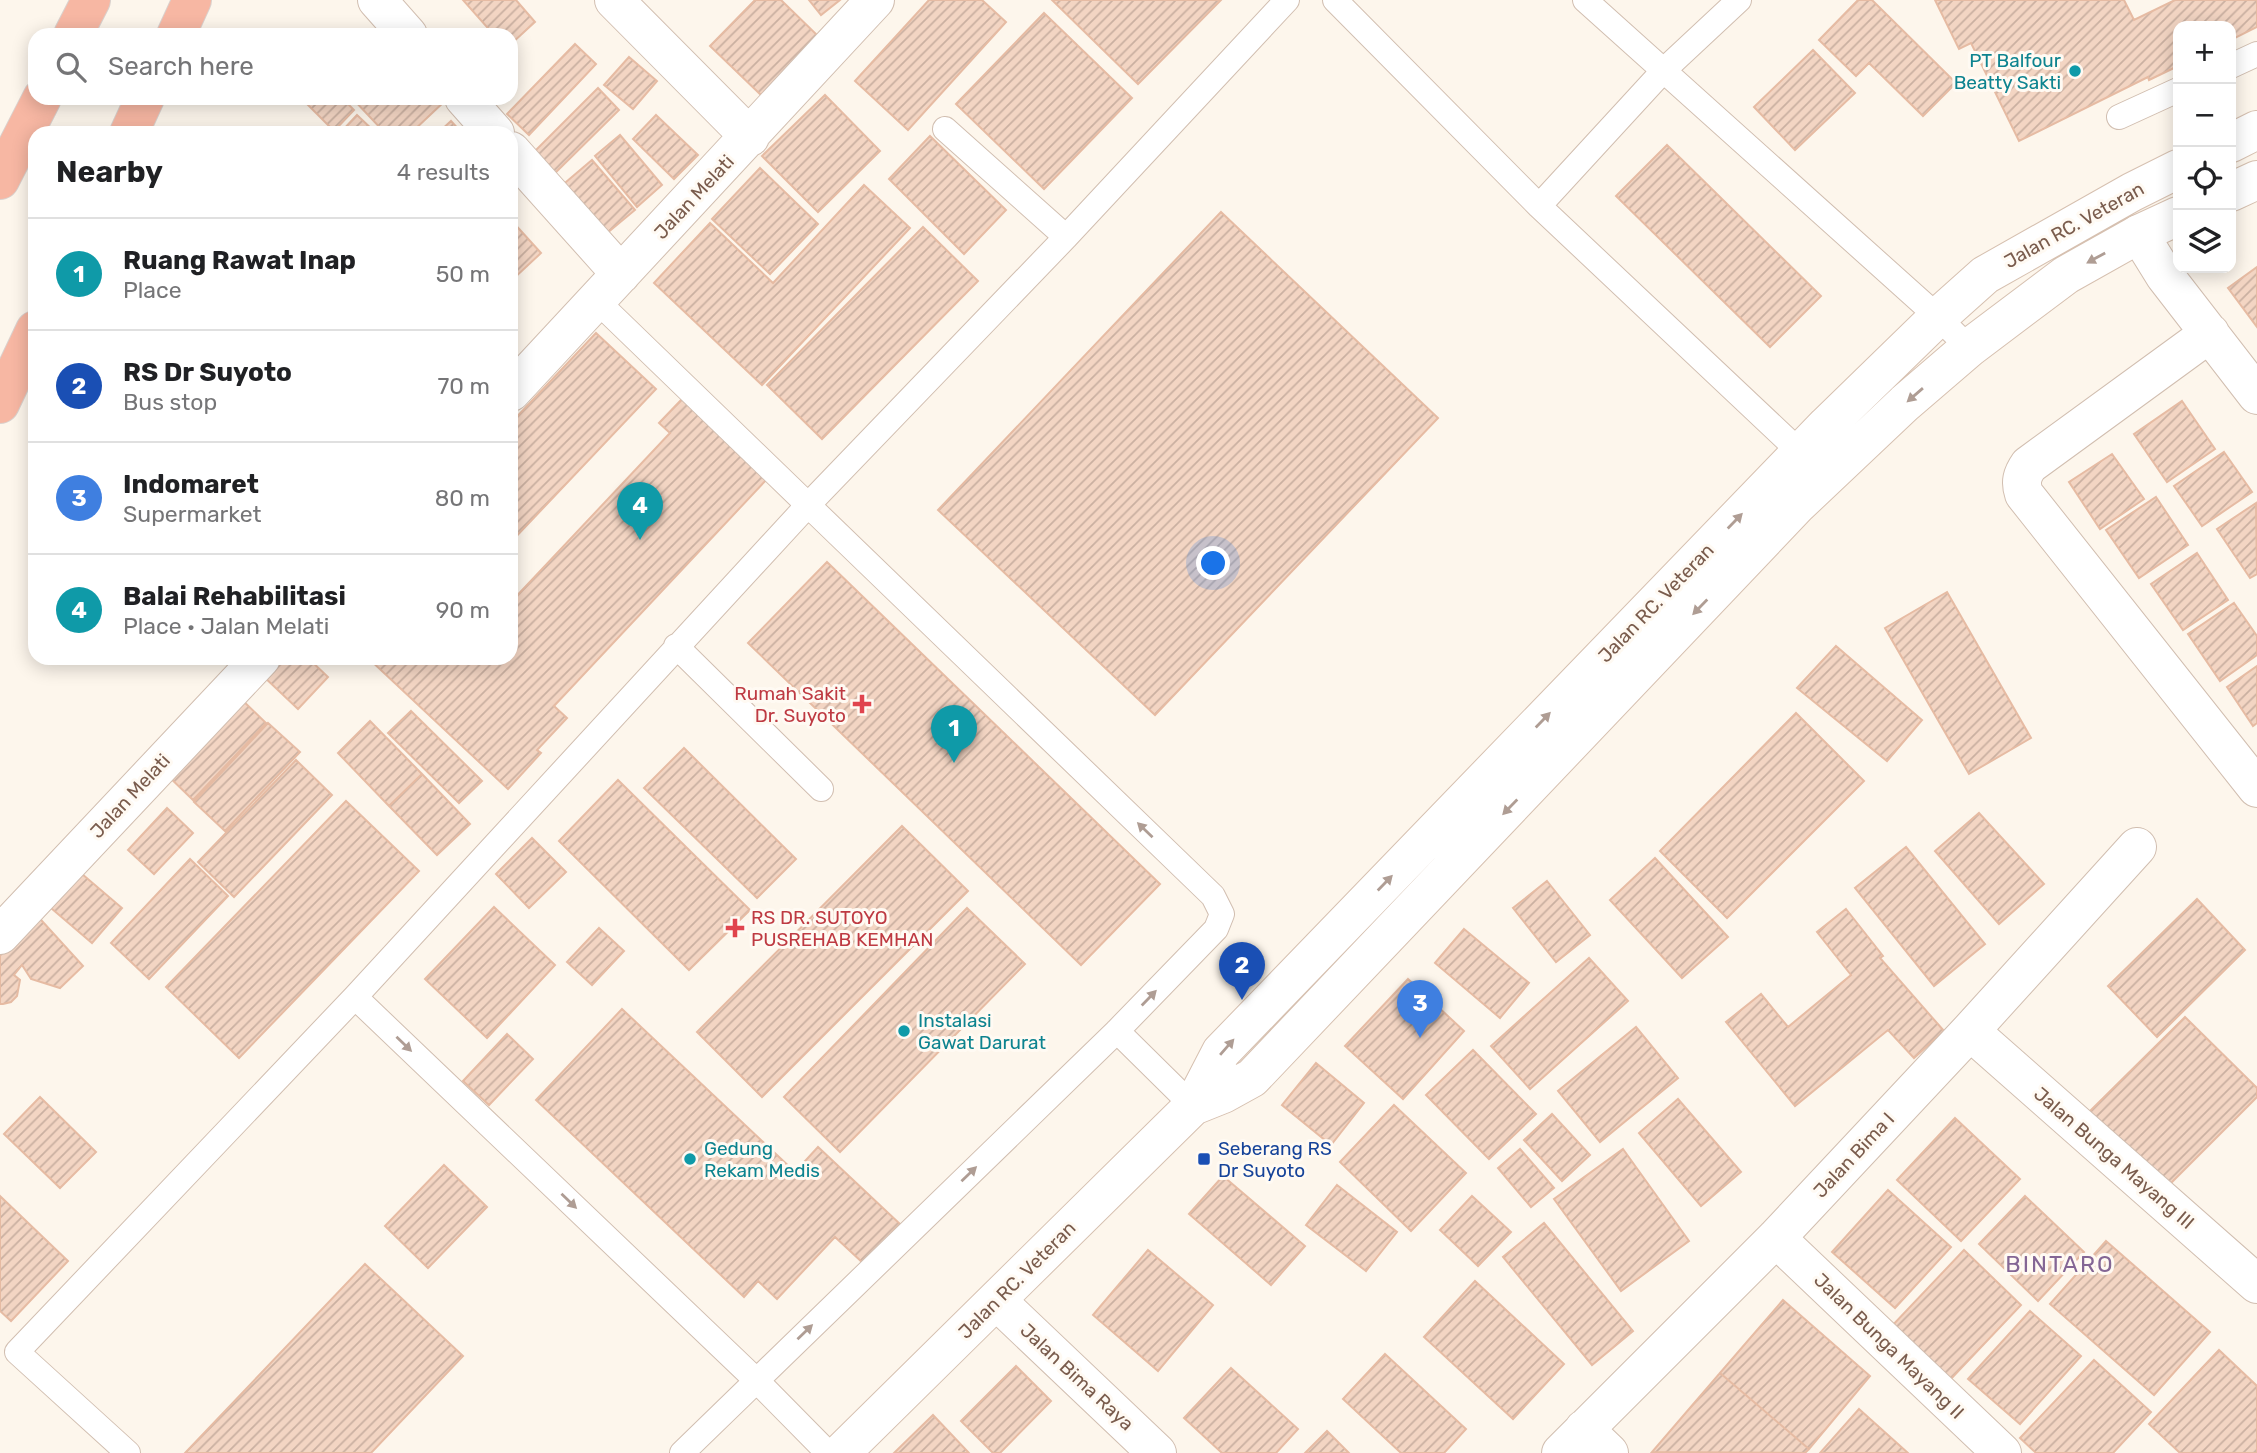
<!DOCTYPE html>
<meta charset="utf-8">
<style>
:root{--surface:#fff;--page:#f2f2f2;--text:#202124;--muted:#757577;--line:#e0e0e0;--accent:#d93025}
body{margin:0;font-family:Rubik,sans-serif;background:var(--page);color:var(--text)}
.controls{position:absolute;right:21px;top:21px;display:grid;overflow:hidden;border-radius:14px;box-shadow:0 4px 18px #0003}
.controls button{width:63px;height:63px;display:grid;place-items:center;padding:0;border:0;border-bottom:2px solid var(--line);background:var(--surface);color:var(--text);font:35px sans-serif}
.you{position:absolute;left:1214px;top:564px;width:24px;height:24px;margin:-18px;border:5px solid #fff;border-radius:50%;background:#1a73e8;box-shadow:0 0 0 10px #1a73e833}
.badge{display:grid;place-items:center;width:46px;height:46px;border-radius:50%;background:var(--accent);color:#fff;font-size:23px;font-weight:700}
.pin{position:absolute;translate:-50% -58px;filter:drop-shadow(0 2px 4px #0008)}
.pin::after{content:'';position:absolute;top:37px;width:24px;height:21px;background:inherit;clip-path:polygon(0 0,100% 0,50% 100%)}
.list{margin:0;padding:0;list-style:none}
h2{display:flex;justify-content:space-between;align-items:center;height:91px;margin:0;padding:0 28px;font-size:30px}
h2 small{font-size:23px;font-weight:400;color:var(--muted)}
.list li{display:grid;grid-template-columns:46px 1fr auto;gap:21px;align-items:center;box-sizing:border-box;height:112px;padding:0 28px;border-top:2px solid var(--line)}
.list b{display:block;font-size:26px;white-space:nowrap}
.list p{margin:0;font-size:23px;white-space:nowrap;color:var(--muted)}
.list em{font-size:23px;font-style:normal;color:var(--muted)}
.icon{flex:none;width:38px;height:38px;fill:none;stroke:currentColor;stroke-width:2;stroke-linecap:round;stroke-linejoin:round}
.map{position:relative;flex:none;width:2257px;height:1453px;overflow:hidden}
.search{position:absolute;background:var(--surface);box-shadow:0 4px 18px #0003;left:28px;top:28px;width:490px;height:77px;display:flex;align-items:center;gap:18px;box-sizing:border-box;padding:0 24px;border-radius:21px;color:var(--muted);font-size:26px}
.panel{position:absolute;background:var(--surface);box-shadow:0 4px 18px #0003;left:28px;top:126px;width:490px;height:539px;border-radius:21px}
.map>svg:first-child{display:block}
.building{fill:url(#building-hatch);stroke:#e6bba3;stroke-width:2}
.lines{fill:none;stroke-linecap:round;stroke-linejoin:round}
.service-casing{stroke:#d1beb0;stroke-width:26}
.minor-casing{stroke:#d1beb0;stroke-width:40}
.secondary-casing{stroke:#d6c0b0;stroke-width:40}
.motorway-casing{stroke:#dad1cd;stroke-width:40}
.service{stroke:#fff;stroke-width:24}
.minor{stroke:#fff;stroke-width:38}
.secondary{stroke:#fff;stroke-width:38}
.motorway{stroke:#f7b7a3;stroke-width:38}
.oneway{fill:#af9d94}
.culture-dot{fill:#0f9aa8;stroke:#fffaf3;stroke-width:2.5}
.health-dot{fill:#e0444e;stroke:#fffaf3;stroke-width:2.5}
.transit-dot{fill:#1a4fb4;stroke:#fffaf3;stroke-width:2.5}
.labels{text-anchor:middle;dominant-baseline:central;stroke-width:6;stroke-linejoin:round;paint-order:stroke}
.culture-label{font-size:19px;fill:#0d838f;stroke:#fffaf3;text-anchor:start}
.street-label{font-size:19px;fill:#7a5c4d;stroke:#fffaf3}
.health-label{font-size:19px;fill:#be3a42;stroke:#fffaf3;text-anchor:end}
.transit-label{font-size:19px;fill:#164399;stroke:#fffaf3;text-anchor:start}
.quarter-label{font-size:23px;letter-spacing:2px;fill:#846695;stroke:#fffaf3}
</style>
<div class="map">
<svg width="2257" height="1453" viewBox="0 0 2257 1453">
<defs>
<pattern id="building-hatch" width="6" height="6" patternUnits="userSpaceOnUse" patternTransform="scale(1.75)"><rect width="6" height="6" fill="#f3d5c3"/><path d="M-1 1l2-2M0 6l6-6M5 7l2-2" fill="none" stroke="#cab0a1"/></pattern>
</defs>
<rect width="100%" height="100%" fill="#fdf6ec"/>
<path class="building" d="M463,0H516L535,22L511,44V35H494Z
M755,0H781L818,36L761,95L710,46Z
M809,0H840L821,15Z
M929,0H982L1006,22L908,130L855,81Z
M1052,0H1221L1138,84Z
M1858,0H1872L1956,83L1923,116L1869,63L1856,76L1819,40Z
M1935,0H2124L2134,20L2175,0H2257V27L2231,40V26H2178V66L2149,80L2148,77L2019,141L1971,43L1959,49Z
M1044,13L1132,98L1044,189L956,104Z
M575,44L596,64L529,135L507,114Z
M1813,50L1855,93L1795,150L1754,107Z
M629,57L657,81L633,109L604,85Z
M598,88L619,110L550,178L529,157Z
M825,95L880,151L818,212L762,156Z
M342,98L354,110L334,131L302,99Z
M352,98H444L446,100L411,133H385Z
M357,115L376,133H340Z
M656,115L698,155L674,179L633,139Z
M451,121L462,133H438Z
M620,135L662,185L637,207L595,156Z
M930,136L1006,210L964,254L889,179Z
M1667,145L1821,296L1770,347L1616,196Z
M592,160L635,210L595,243L553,193Z
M760,168L818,224L770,274L712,219Z
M864,185L910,228L762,385L654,283L710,223L773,283Z
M1221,212L1438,418L1155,715L938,510Z
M511,220L541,253L511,281Z
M923,227L978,281L822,439L767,385Z
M2257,267V327L2228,288Z
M596,333L656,389L511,542V423Z
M683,398L768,478L554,706L567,718L537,750L541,753L508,789L368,658H511V602L670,433L659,423Z
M2182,401L2215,449L2167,482L2134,434Z
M2224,452L2252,492L2202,526L2174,486Z
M2112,454L2144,499L2100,529L2069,482Z
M2156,497L2188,545L2139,578L2106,530Z
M2256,503L2257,574L2250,578L2217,529Z
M2197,553L2228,600L2183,630L2151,584Z
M827,562L1160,884L1081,965L748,643Z
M1947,592L2031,738L1969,774L1885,628Z
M2234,603L2257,636V655L2220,681L2188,634Z
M1836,646L1922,720L1887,761L1797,688Z
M278,658H308L328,677L298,709L262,675Z
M2257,666V723L2253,726L2227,687Z
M237,695L266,723L193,800L164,772Z
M411,711L482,781L459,803L388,733Z
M1796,713L1864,781L1727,918L1660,851Z
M370,721L422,774L389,806L338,753Z
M268,723L300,752L225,831L194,802Z
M684,748L796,859L757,898L644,788Z
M296,760L332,795L234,897L198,862Z
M422,774L470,824L437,855L389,806Z
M618,780L750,910L689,970L559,841Z
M346,801L419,871L239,1058L166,987Z
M167,808L193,833L154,874L128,850Z
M1979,813L2044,884L1999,924L1935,851Z
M902,826L968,891L762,1097L697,1032Z
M532,838L566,872L529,908L496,874Z
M1906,847L1985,944L1934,986L1855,888Z
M1655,858L1728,937L1682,978L1610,900Z
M190,859L228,896L149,979L111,943Z
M75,868L122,908L92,943L45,903Z
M1547,881L1590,935L1556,962L1513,908Z
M2197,899L2245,950L2157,1037L2108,986Z
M494,907L555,965L487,1038L425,979Z
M967,908L1025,964L840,1152L784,1097Z
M1846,909L1883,956L1880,958L1944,1031L1914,1058L1888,1030L1795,1106L1726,1022L1761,994L1788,1027L1851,975L1817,932Z
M32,910L83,966L60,988L31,979L22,965L14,975L20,980L17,996L11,1002L3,1004H0V942Z
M599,928L624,951L592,985L567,962Z
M1464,929L1529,983L1500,1018L1435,963Z
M1589,958L1628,1001L1530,1089L1491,1046Z
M1408,979L1464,1031L1403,1099L1345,1046Z
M622,1009L795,1172L818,1147L900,1224L863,1263L835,1237L777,1299L758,1281L744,1297L536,1100Z
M2185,1017L2257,1088V1097L2165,1189L2088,1113Z
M1636,1027L1678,1078L1600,1142L1558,1091Z
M507,1034L533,1059L489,1105L463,1081Z
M1473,1050L1536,1114L1489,1159L1426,1095Z
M1316,1063L1364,1103L1331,1145L1282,1105Z
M40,1097L96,1152L60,1188L4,1134Z
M1678,1099L1741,1172L1701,1206L1639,1133Z
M1394,1105L1466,1173L1411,1231L1340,1162Z
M1552,1114L1590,1155L1562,1181L1524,1140Z
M1955,1118L2020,1179L1961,1241L1897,1180Z
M1520,1149L1554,1188L1531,1207L1498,1168Z
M1623,1149L1689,1241L1621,1291L1554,1199Z
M444,1165L487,1207L428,1268L385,1226Z
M1223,1176L1305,1246L1271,1285L1189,1214Z
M1337,1185L1397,1232L1366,1271L1306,1225Z
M1888,1190L1951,1247L1895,1308L1832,1252Z
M0,1196L68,1261L11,1321L0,1311Z
M1472,1196L1511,1232L1478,1266L1440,1230Z
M2025,1196L2084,1252L2038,1301L1979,1244Z
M1544,1223L1633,1331L1592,1365L1503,1257Z
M2106,1241L2210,1332L2154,1395L2050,1304Z
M1148,1250L1213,1305L1158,1371L1093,1315Z
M1964,1250L2021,1305L1947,1383L1890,1328Z
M365,1264L463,1356L371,1453H185Z
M1475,1281L1564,1364L1513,1419L1424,1337Z
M1783,1300L1870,1376L1809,1449L1720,1373Z
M2030,1311L2081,1356L2020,1424L1968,1379Z
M2219,1350L2257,1386V1453H2180L2149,1424Z
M1385,1354L1466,1429L1444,1453H1401L1343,1399Z
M2094,1360L2151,1412L2113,1453H2036L2020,1438Z
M1016,1366L1051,1401L1000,1453H993L961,1421Z
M1231,1368L1298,1429L1276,1453H1222L1184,1418Z
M1720,1373L1809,1449L1805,1453L1652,1452Z
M1859,1409L1908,1453H1820Z
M933,1415L969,1453H894Z
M1327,1431L1349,1453H1305Z"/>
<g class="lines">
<g class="service-casing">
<path id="service" d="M1335,0L1539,206L1801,453
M1585,0L1938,317L1969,348
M2231,66L2257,54
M2119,117L2178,90
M945,129L1066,237
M1539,206L1664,70L1739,0
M597,301L808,505L1066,237L1287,0
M676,646L821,789
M355,997L756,1380L828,1453
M1117,1031L1193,1106
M128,1453L17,1352L355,997L808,505L1213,896L1222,914L1216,929L1117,1031L682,1453"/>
</g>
<g class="minor-casing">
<path id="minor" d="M377,0L408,35
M614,0L750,137
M464,98L495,133
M511,151L621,274
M2139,234L2165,276L2257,395
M2210,333L2029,465C2022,475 2020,482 2024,494L2257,788
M511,392L875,0
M0,935L261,658
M1970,1031L2257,1284
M1776,1238L2002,1453
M997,1301L1157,1453
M1584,1429L1609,1453
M1561,1453L1776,1238L1970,1031L2137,847"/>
</g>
<g class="secondary-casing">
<path id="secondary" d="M2231,143L2257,130
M2231,192L2257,180
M1193,1106L1223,1094L1252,1078L1797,505L1905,403L1969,348L2066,275L2139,234L2178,216
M841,1453L1193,1106L1221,1052L1827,425L1938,317L1985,275L2132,192L2178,169"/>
</g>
<g class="motorway-casing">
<path id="motorway" d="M73,35L91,0
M176,35L192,0
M129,133L145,98
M0,180L42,98
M0,404L35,330"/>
</g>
<use href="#service" class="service"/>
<use href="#minor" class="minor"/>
<use href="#secondary" class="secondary"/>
<use href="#motorway" class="motorway"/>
</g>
<defs><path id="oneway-solid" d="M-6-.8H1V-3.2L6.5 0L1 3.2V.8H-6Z" transform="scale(1.75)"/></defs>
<g class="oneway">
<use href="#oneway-solid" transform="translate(2096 258) rotate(151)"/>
<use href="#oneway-solid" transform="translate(1915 395) rotate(139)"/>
<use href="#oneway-solid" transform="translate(1735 521) rotate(-46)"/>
<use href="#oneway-solid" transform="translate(1700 607) rotate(134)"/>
<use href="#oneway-solid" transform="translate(1543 720) rotate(-46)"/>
<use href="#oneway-solid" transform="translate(1510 807) rotate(134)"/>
<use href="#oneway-solid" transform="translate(1145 830) rotate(-136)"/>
<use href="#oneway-solid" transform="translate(1385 883) rotate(-46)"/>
<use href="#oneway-solid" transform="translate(1149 998) rotate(-46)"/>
<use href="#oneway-solid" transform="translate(404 1044) rotate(44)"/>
<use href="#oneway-solid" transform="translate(1227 1047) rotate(-49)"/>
<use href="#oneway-solid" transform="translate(969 1174) rotate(-44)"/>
<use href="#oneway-solid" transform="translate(569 1201) rotate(44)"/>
<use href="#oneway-solid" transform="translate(805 1332) rotate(-44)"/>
</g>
<g class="culture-dot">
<circle cx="2075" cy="71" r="7"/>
<circle cx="904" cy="1031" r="7"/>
<circle cx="690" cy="1159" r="7"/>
</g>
<g class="health-dot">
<path d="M858.5 693.5h7v7h7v7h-7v7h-7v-7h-7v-7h7z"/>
<path d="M731.5 917.5h7v7h7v7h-7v7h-7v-7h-7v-7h7z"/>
</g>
<rect class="transit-dot" x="1197" y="1152" width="14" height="14" rx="3.5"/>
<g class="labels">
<g class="culture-label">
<text x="2061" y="60" text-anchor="end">PT Balfour<tspan x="2061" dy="22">Beatty Sakti</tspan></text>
<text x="918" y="1020">Instalasi<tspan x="918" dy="22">Gawat Darurat</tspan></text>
<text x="704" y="1148">Gedung<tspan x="704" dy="22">Rekam Medis</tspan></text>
</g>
<g class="street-label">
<text transform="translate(694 197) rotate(-47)">Jalan Melati</text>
<text transform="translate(2074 225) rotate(-29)">Jalan RC. Veteran</text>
<text transform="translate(1656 603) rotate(-46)">Jalan RC. Veteran</text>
<text transform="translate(130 796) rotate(-47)">Jalan Melati</text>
<text transform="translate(1854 1155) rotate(-47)">Jalan Bima I</text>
<text transform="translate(2114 1158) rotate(41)">Jalan Bunga Mayang III</text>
<text transform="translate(1017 1280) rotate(-45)">Jalan RC. Veteran</text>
<text transform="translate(1889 1346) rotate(44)">Jalan Bunga Mayang II</text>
<text transform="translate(1077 1377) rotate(43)">Jalan Bima Raya</text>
</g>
<g class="health-label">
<text x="846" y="693">Rumah Sakit<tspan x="846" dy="22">Dr. Suyoto</tspan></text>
<text x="751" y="917" text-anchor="start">RS DR. SUTOYO<tspan x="751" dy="22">PUSREHAB KEMHAN</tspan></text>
</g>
<g class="transit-label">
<text x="1218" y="1148">Seberang RS<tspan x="1218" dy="22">Dr Suyoto</tspan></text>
</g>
<g class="quarter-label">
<text x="2060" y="1264">BINTARO</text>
</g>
</g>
</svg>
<div class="controls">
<button>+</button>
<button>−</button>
<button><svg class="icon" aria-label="locate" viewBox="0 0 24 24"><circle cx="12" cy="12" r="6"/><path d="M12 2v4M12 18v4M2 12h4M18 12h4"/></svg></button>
<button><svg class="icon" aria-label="layers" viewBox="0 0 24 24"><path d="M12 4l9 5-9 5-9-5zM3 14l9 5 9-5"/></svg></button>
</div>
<div class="you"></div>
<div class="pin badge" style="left:954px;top:763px;background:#0f9aa8">1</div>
<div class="pin badge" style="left:1242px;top:1000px;background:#1a4fb4">2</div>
<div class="pin badge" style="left:1420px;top:1038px;background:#3f7fe0">3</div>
<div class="pin badge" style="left:640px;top:540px;background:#0f9aa8">4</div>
<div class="search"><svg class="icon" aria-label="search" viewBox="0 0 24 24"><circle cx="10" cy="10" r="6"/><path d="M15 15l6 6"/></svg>Search here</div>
<section class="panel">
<h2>Nearby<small>4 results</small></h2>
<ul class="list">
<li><span class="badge" style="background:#0f9aa8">1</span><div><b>Ruang Rawat Inap</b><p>Place</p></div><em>50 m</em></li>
<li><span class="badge" style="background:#1a4fb4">2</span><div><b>RS Dr Suyoto</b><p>Bus stop</p></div><em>70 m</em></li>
<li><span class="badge" style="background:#3f7fe0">3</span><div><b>Indomaret</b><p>Supermarket</p></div><em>80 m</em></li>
<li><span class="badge" style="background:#0f9aa8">4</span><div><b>Balai Rehabilitasi</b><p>Place · Jalan Melati</p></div><em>90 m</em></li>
</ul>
</section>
</div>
